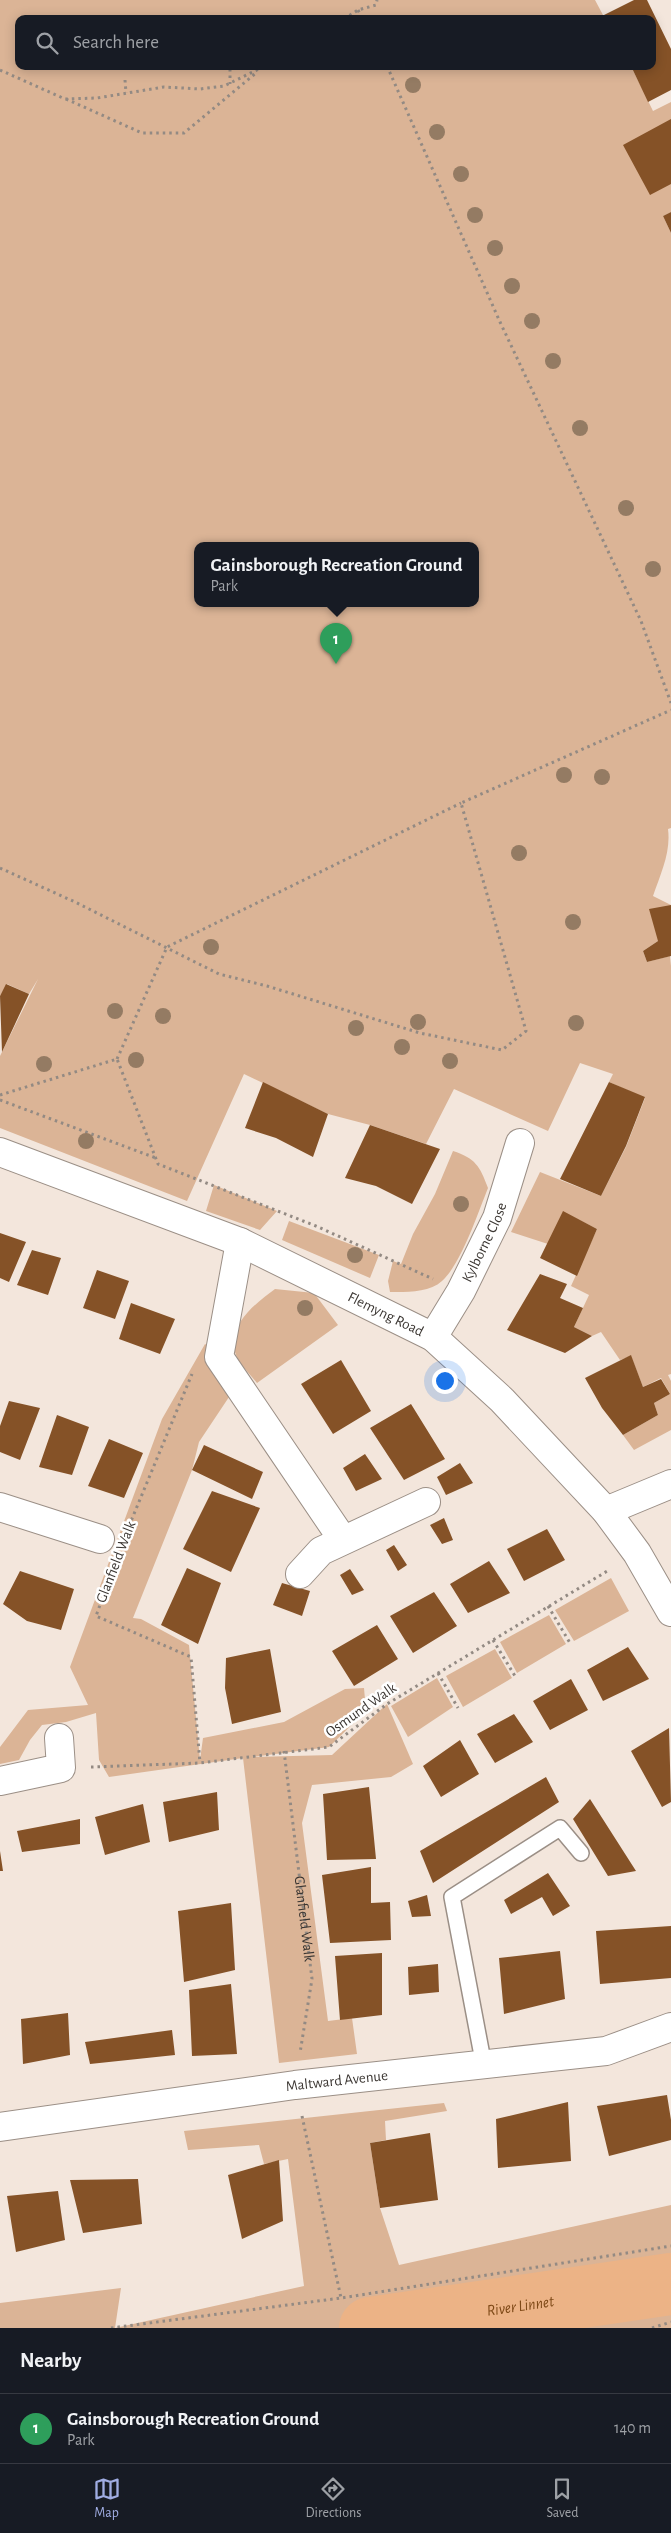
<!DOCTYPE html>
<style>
:root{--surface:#171b24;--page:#242831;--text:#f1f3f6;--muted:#9ea1a6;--line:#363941;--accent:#a0ade3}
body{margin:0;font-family:"Alegreya Sans",sans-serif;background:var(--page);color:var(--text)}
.you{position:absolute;left:444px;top:1380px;width:18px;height:18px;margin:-12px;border:4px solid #fff;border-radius:50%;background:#1a73e8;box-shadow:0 0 0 8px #1a73e833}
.badge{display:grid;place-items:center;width:32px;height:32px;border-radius:50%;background:var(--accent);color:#fff;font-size:16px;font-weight:700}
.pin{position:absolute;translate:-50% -41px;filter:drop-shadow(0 1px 2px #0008)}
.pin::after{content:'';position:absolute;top:26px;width:18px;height:15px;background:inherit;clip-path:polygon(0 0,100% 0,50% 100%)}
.popup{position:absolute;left:194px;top:542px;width:285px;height:65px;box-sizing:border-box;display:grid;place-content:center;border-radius:10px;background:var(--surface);filter:drop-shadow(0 1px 4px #0005);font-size:16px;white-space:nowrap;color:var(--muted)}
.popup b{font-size:19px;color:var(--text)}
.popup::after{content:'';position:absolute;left:50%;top:100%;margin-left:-10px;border:10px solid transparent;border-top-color:var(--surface)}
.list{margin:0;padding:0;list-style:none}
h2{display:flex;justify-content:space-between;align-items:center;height:65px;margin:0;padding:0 20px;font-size:21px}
h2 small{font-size:16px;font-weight:400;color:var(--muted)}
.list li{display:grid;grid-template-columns:32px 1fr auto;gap:15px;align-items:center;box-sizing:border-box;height:70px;padding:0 20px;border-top:1px solid var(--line)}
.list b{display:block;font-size:19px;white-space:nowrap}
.list p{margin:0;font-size:16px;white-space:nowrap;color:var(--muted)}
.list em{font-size:16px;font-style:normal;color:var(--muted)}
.icon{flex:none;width:28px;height:28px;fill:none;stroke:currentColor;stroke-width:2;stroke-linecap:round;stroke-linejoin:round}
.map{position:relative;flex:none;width:671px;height:2328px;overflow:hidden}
.search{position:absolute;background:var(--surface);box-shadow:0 2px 12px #0003;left:15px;right:15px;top:15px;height:55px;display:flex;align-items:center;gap:12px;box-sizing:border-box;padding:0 18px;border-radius:10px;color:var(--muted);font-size:19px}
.sheet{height:135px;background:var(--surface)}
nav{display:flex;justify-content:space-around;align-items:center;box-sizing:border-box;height:70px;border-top:1px solid var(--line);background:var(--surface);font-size:14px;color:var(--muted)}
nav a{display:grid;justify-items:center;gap:2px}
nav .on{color:var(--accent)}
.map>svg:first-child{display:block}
.green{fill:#dbb496;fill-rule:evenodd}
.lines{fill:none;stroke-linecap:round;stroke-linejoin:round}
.river{stroke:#ecb386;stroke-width:62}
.building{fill:#855227}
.lane-casing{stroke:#9b8f86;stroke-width:18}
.street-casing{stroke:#9b8f86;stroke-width:30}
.path{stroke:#938a83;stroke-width:3;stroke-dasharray:2.5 4;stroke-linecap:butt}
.lane{stroke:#fff;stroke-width:15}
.street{stroke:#fff;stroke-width:28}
.tree{fill:#947b63}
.labels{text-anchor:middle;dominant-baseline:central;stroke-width:5;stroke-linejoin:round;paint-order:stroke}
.street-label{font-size:15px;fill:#3b3632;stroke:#fff}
.water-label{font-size:16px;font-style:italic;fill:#7e4917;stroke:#fff}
</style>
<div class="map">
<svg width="671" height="2328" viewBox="0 0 671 2328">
<rect width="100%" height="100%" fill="#f3e6dc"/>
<path class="green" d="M0,0H595L603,15L596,19H19V66H631L653,111L671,102V212L663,216L671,233V828L668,829C671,852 661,873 653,896L671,905L658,941L643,951L647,962L670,956L671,966V1374L668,1375L671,1381V1430L634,1450L623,1435L658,1415L654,1403L670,1394L661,1378L643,1387L631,1356L620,1360L601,1332L592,1336L574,1327L589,1295L571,1286L597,1229L563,1212L548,1244L511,1232L540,1172L601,1196L626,1147L645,1098L609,1082L613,1074L580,1063L548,1131L454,1089L426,1144L370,1125L328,1114L244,1074L187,1201L0,1128V1056L38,979L29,994L7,984L0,996ZM197,545H475V603H197Z
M453,1151C475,1158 480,1166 488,1188C478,1213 461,1264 442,1281C429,1293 406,1292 390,1292L388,1281L393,1261L401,1264L413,1234L435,1194Z
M214,1185L277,1211L260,1230L206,1211Z
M289,1221L379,1255L370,1278L282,1240Z
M275,1289L314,1293L338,1325L257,1383C251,1375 239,1364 236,1355C225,1326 256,1303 275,1289Z
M205,1344L219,1353L237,1385L199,1442L192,1470L133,1618L141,1619L189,1645L200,1760L203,1738L284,1722L345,1689L364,1688L366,1711L329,1747L253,1757L332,1755L387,1704L413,1764L391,1777L312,1785L302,1823L328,2021L352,2018L357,2054L279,2063L243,1758L109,1777L99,1760L96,1713L66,1722L42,1725L30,1740L19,1760L0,1764V1747L28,1710L88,1705L70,1667L162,1419Z
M611,1578L629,1611L574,1641L555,1610Z
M549,1615L566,1644L517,1673L500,1642Z
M495,1649L512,1678L463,1707L446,1676Z
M437,1678L453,1707L408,1737L391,1706Z
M444,2103L447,2111L385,2121L386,2140L370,2143L380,2208L399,2265L671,2205V2328H0V2303L121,2288L115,2328L304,2286L288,2159L264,2164L259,2145L188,2150L184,2131Z"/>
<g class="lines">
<path class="river" id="s1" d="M370,2328L671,2284"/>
</g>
<path class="building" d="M634,0H647L671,49V90L648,102L631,66H652V19H596Z
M671,119V184L650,195L623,145Z
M671,212V233L663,216Z
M671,905V956L647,962L643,951L658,941L649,909Z
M6,984L29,994L2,1052L0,996Z
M263,1082L328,1114L313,1157L276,1138L245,1128Z
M609,1082L645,1097L626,1146L601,1196L560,1179Z
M370,1125L440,1149L412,1204L376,1186L345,1178Z
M563,1211L597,1229L577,1276L540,1258Z
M0,1233L26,1242L9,1282L0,1278Z
M32,1250L61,1258L48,1295L17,1285Z
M97,1270L129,1281L115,1319L83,1308Z
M540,1274L567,1284L560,1298L583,1308L574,1327L592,1336L565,1353L507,1330Z
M131,1303L175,1319L160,1354L119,1339Z
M631,1355L643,1387L661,1379L670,1394L654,1403L658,1415L623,1435L602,1408L585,1378Z
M341,1360L371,1411L333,1434L301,1384Z
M9,1401L40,1408L20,1460L0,1452V1426Z
M411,1404L445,1459L404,1480L370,1428Z
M57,1415L89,1427L72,1475L39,1467Z
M109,1439L143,1453L124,1498L88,1486Z
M204,1445L263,1472L252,1499L192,1470Z
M365,1454L382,1479L356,1491L343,1468Z
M460,1463L473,1483L446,1495L437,1477Z
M212,1491L260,1508L231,1572L183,1549Z
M444,1518L453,1540L442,1544L430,1525Z
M547,1529L565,1560L524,1581L507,1549Z
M394,1545L407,1565L398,1571L386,1550Z
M489,1561L510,1593L468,1613L450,1584Z
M187,1568L221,1583L198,1644L161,1625Z
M350,1569L364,1590L352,1595L340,1575Z
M20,1571L74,1589L61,1630L27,1621L3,1604Z
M282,1583L310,1591L302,1616L273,1605Z
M434,1592L457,1626L413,1653L390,1616Z
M377,1625L398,1659L354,1686L332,1651Z
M628,1647L649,1679L603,1701L587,1670Z
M270,1649L281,1712L232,1724L225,1688L226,1658Z
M571,1679L588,1710L550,1730L533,1701Z
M514,1714L533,1742L495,1763L477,1734Z
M669,1728L671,1802L662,1807L631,1751Z
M460,1740L479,1774L441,1797L423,1766Z
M546,1777L559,1802L433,1883L420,1851Z
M369,1787L376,1859L327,1860L323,1794Z
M217,1792L219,1830L169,1842L163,1802Z
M590,1799L636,1871L608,1876L573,1819Z
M143,1804L150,1842L105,1855L95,1817Z
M80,1819V1844L22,1852L17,1831Z
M0,1851L3,1871H0Z
M371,1867V1903L390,1902L391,1940L330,1943L322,1875Z
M548,1873L570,1906L553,1916L542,1897L511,1914L504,1900Z
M427,1895L431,1916L412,1917L408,1901Z
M231,1903L235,1970L184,1982L178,1911Z
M671,1926V1978L600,1984L596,1931Z
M560,1951L565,1999L504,2014L499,1958Z
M382,1953V2015L340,2020L335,1956Z
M438,1964L439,1992L409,1995L408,1967Z
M231,1984L237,2054L192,2056L189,1990Z
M68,2013L70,2055L23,2064L21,2019Z
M172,2030L175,2055L90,2064L85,2042Z
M667,2095L671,2120V2140L609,2156L597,2106Z
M568,2102L571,2161L498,2168L496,2119Z
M430,2133L438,2200L380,2208L370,2143Z
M279,2160L283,2221L242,2239L228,2175Z
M138,2179L142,2224L83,2233L70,2180Z
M58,2191L65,2240L16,2252L7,2196Z"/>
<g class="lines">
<g class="lane-casing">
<path id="lane" d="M484,2066L452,1897L560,1828L581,1853"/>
</g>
<g class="street-casing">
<g id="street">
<path id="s3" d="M0,1152L240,1242L433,1337L502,1400L606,1511L637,1553L671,1612"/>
<path d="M240,1242L219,1357L343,1540"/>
<path id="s4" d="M433,1337L461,1291L497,1218L520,1143"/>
<path d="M0,1507L100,1539"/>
<path d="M606,1511L671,1484"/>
<path d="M300,1574L321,1551L426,1502"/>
<path d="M0,1781L61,1768L59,1738"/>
<path id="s5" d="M0,2127L295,2085L606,2051L671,2027"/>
</g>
</g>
<g class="path">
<path d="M358,10L363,19"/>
<path d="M344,19L358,10L376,5L377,0"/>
<path d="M387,66L500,322L641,621L671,703"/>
<path d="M230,69V84"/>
<path d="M0,70L65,99L97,98L164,87L200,89L224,86L265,66"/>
<path d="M125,80L126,93"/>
<path d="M66,99L142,133H184L256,73"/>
<path d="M0,868L75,902L219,974L267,986L420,1033L502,1050L526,1031L461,803L671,710"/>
<path d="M117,1059L167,947L461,803"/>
<path d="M0,1095L117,1059L158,1164L316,1226L433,1279"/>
<path d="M0,1100L156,1158"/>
<path d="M129,1526L192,1374"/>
<path d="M113,1569L96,1616L191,1657L200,1763"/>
<path d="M548,1606L570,1643"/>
<path d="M493,1640L515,1676"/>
<path d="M438,1673L458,1708"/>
<path id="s2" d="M284,1751L312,1979L300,2053"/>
<path d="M91,1767L200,1763L329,1747L387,1704L609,1570"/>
<path d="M302,2116L341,2298"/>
<path d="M111,2328L341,2298L671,2246"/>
<path d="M652,2328L671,2322"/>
</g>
<use href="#lane" class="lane"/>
<use href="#street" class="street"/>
</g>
<g class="tree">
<circle cx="413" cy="85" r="8"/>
<circle cx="437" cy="132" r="8"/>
<circle cx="461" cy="174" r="8"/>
<circle cx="475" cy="215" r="8"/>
<circle cx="495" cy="248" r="8"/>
<circle cx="512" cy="286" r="8"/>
<circle cx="532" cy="321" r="8"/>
<circle cx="553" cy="361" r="8"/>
<circle cx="580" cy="428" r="8"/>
<circle cx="626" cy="508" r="8"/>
<circle cx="653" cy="569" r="8"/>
<circle cx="564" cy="775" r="8"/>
<circle cx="602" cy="777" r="8"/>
<circle cx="519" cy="853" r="8"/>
<circle cx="573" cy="922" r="8"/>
<circle cx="211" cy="947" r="8"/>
<circle cx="115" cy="1011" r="8"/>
<circle cx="163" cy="1016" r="8"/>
<circle cx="418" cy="1022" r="8"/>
<circle cx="576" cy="1023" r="8"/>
<circle cx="356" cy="1028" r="8"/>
<circle cx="402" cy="1047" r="8"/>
<circle cx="136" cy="1060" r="8"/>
<circle cx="450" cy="1061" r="8"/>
<circle cx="44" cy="1064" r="8"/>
<circle cx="86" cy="1141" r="8"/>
<circle cx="461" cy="1204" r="8"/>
<circle cx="355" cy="1255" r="8"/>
<circle cx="305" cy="1308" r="8"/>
</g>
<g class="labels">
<g class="street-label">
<text stroke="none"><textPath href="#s4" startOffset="108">Kylborne Close</textPath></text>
<text stroke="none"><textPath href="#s3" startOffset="419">Flemyng Road</textPath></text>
<text transform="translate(116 1562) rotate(-69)">Glanfield Walk</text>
<text transform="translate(361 1710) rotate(-35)">Osmund Walk</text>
<text stroke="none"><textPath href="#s2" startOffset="169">Glanfield Walk</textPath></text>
<text stroke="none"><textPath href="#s5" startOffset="340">Maltward Avenue</textPath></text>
</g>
<g class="water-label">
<text stroke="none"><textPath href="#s1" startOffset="152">River Linnet</textPath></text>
</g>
</g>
</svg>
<div class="you"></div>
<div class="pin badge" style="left:336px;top:664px;background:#2e9e5b">1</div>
<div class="popup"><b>Gainsborough Recreation Ground</b>Park</div>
<div class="search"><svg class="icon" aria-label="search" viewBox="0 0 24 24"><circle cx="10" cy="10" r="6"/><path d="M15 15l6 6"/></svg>Search here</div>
</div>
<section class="sheet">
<h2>Nearby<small></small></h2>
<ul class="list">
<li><span class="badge" style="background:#2e9e5b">1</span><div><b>Gainsborough Recreation Ground</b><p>Park</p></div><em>140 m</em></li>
</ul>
</section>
<nav>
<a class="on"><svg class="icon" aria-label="map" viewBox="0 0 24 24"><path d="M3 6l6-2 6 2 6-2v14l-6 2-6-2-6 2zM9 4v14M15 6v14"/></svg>Map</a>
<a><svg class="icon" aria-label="directions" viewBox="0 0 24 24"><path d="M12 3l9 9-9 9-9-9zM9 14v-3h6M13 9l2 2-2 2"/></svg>Directions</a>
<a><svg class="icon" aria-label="saved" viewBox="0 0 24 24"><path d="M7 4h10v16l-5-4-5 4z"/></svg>Saved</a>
</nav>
